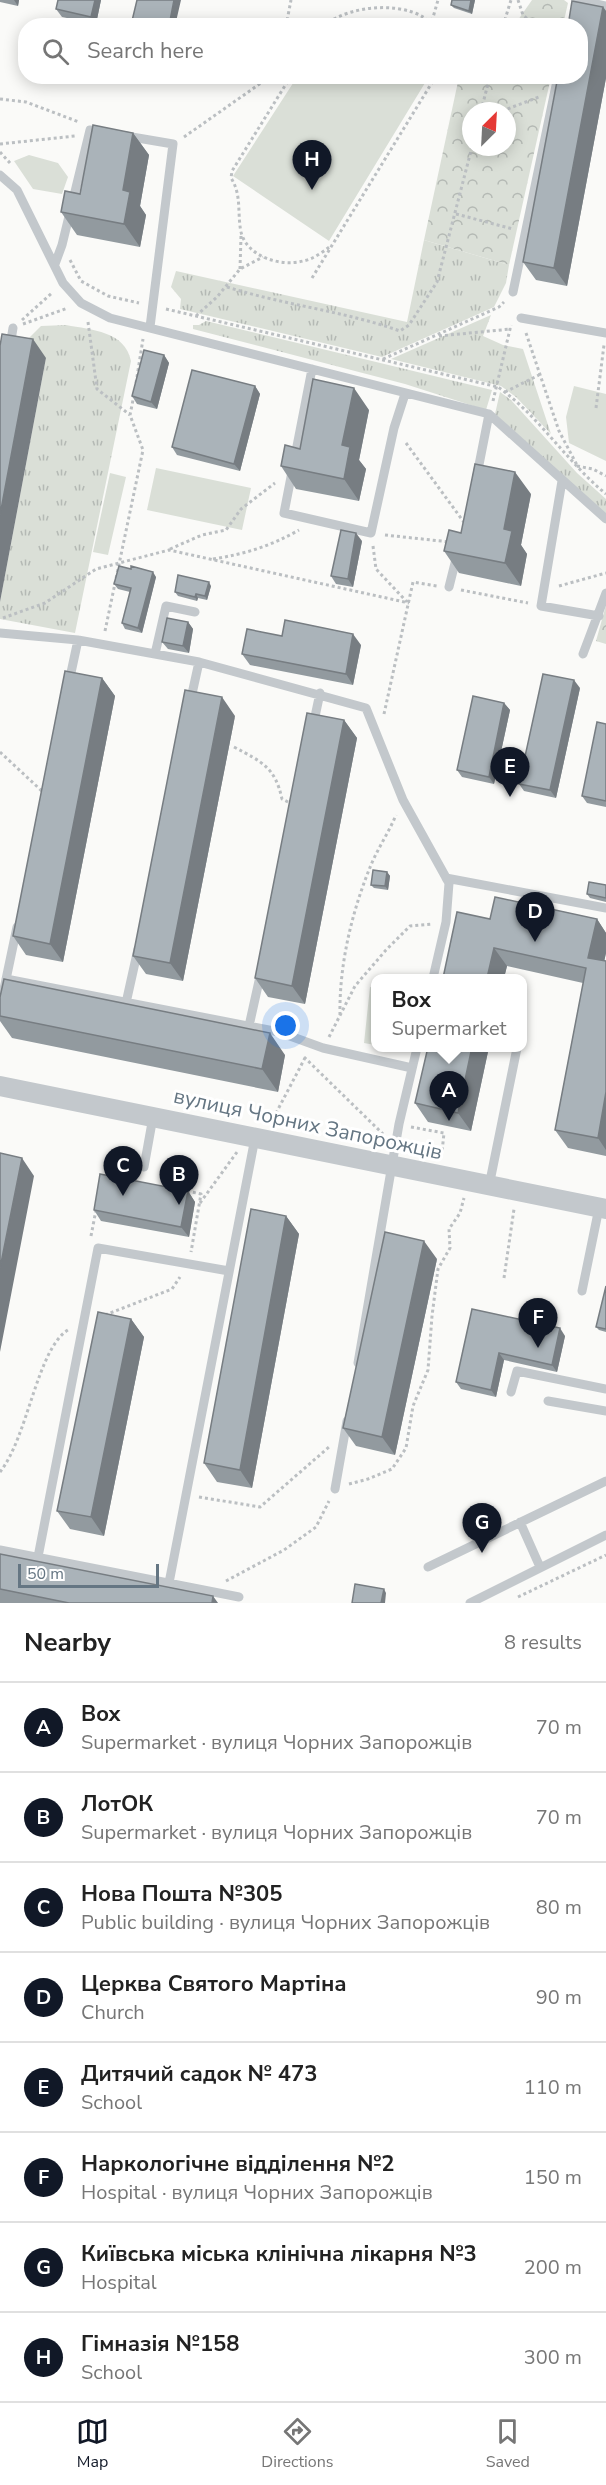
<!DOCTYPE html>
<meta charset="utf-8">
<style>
:root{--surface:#fff;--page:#f6f6f6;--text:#222;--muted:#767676;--line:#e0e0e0;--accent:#111827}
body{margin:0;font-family:"Nunito Sans",sans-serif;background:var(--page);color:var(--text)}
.compass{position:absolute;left:462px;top:102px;width:54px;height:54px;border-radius:50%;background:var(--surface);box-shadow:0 3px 15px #0003;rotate:24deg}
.scale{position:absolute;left:18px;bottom:15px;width:141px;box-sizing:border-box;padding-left:6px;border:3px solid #657683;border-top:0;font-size:16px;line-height:21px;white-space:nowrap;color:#657683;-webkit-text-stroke:4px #fff;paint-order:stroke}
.you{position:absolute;left:286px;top:1026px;width:21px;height:21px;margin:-15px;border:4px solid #fff;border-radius:50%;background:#1a73e8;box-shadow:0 0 0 9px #1a73e833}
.badge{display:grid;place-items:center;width:39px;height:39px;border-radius:50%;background:var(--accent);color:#fff;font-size:20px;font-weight:700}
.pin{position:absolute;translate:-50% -50px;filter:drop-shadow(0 2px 3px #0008)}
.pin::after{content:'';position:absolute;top:32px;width:21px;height:18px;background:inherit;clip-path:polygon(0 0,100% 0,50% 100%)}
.popup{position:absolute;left:371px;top:974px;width:156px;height:78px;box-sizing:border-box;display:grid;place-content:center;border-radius:12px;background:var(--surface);filter:drop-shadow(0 2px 4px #0005);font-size:20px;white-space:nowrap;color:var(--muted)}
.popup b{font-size:22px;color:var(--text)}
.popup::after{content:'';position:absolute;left:50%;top:100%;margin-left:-12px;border:12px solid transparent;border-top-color:var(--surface)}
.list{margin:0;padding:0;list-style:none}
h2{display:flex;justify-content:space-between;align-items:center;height:78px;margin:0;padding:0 24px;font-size:26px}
h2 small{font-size:20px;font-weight:400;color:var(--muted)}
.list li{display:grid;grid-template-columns:39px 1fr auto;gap:18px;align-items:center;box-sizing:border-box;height:90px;padding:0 24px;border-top:2px solid var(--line)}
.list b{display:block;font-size:22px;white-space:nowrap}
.list p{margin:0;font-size:20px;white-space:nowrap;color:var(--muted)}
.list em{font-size:20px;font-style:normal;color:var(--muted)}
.icon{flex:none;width:33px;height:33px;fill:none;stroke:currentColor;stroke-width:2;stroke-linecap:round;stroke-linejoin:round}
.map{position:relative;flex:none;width:606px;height:1603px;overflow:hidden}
.search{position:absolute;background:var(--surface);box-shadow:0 3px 15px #0003;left:18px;right:18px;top:18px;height:66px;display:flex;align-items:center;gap:15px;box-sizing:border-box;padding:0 21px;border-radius:24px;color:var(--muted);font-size:22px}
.sheet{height:798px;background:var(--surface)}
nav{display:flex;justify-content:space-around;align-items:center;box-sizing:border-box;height:84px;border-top:2px solid var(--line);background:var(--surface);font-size:16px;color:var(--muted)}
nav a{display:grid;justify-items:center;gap:3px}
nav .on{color:var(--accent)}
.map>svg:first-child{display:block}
.grass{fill:url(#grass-tufts)}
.forest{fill:url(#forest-crowns);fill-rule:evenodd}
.green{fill:#dadfd7}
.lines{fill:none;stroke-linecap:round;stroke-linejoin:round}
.path{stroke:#bbbfc2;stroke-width:3;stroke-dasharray:3 3;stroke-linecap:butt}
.lane{stroke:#c3c8cc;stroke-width:9}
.street{stroke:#c3c8cc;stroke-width:20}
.wall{fill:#929a9f}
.shaded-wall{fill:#777d82}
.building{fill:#aab3b9;stroke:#777d82;stroke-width:1.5}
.labels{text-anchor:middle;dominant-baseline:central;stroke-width:6;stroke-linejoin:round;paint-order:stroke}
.street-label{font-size:21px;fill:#657683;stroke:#fff}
</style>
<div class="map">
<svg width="606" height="1603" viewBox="0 0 606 1603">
<defs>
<pattern id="grass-tufts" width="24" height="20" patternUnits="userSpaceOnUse" patternTransform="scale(1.5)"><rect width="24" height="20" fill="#dadfd7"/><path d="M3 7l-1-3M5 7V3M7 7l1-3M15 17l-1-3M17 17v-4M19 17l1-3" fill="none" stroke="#b4b9b4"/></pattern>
<pattern id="forest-crowns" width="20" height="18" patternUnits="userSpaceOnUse" patternTransform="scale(1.5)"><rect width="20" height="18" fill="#dadfd7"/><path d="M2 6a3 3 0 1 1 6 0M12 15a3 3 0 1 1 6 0" fill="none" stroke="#b4b9b4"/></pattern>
</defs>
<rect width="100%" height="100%" fill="#fafaf8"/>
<path class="grass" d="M424,240L509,265L506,283L494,307L382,357L180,309L181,299L171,287L176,271L407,322Z
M491,315L483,336L503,345L523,349L551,434L516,397L501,386L391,359Z
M206,321L492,390L486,410L405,384L193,329V325H199Z
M66,325C92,330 125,331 131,361L75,633L0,619V602L46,358L15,352L41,326Z
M500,392L511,400L577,473L606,499V515L495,414Z"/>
<path class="forest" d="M532,0H564L568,3L563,25H490L518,20Z
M459,77H551L509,265L424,240ZM471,111H507V147H471Z
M606,605V644L596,641Z"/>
<path class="green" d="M425,76L428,78L329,241L233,176L297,77Z
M469,104L490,111H471V141L459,138Z
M29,155L58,163L68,177L62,194L33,189L14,161Z
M574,386L606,394V461L569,443L566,417Z
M156,468L251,488L242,530L147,510Z
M110,473L126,477L108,555L93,552Z
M370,987L375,988V1045L364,1043Z"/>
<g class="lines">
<path class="path" d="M518,0L523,15L535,26
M432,21L438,0
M286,26L291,0
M324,26C350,3 414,0 433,26
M503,26L511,0
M291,76L232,171L231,178C242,195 237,213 241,232C247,257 281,267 303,261C314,259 324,251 332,245
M0,99L26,102L79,122
M481,111L490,76
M502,111L539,97
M184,137L271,76
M0,144L75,136
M0,152L10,163
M456,214L513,229
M70,260L81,281L108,296L139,303
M240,269L241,236
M312,278L436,76
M227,287C284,305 344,311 400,331L409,325L437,282L472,147
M166,309L498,387C539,416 567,462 606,494
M196,316L217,297L240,269L263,257
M22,320L53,292
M88,322L97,389L130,415
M23,324L68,308
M526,333L559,431L578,467
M439,336L511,329
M383,359L499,307L504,302
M136,383L143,339
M505,392L539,375
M493,401L511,325
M596,408L604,345
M406,443L466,525
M577,466L593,469L606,476
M385,535L450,542
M373,546L376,569L407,602
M170,549L202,535L226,530L241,509L275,483
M213,559C245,554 271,546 299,530
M559,586L606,573
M461,590L528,603
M3,618L45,603L96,569L169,550L409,603
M105,631L143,450L130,415L134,395
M384,714L413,582L437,586
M234,747C262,762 275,767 282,799L292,804
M0,752L44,793
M340,1015C339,965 352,911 371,865C378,848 389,832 396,815
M329,1037L355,986L386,950L410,926L432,924
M304,1057L383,1134
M269,1123L274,1117L306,1056
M411,1127L444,1133L442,1152
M187,1191L201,1194L191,1252
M200,1203L237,1152
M91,1236L96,1210
M504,1278L514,1209
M105,1315L172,1289L180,1277
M0,1472C28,1437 37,1349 68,1330
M349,1484L368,1479L392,1469L406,1448L413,1406L428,1370L432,1316L438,1269L450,1248L449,1229L460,1213L464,1198
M199,1497L260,1507L329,1447
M226,1581L284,1550L316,1527L329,1501
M518,1597L606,1555"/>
<path class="lane" d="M577,0L606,6
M126,136L173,144L150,327
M0,175L17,190L63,283L81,303L110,318L489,414L606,519
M55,264L62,245L90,130L103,132
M513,292L558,76
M521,318L606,333
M10,346L13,328
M312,369L284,513L371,533L394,428L405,394
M477,475L489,414
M562,481L541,606L599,616
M449,587L457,555
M0,633L78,640L199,662L366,708L403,800L449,883
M155,654L166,606L195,612
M583,654L606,593
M69,682L78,640
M190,703L199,662
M313,726L320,693
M433,978L446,922L449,883L446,878L606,908
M6,979L279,1032L323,1048L412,1068
M126,1003L138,949
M0,1008L17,927
M249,1026L261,972
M144,1167L153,1117
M489,1186L517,1048
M582,1291L599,1208
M358,1363L399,1124L417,1048
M511,1392L517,1371L606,1389
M548,1401L606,1411
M335,1489L347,1421
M520,1522L540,1567
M0,1550L239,1597
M38,1557L98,1248L229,1271
M428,1567L606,1481
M169,1583L255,1138
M470,1603L606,1535"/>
<path class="street" d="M0,1086L606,1209"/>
</g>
<path class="wall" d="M0,0H19L18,6L0,2Z
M101,0L96,24L62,17L56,9Z
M475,0L472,14L454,8L451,5Z
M603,7L606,11V78L567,286L536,280L523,262Z
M133,133L149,155L140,206L146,215L140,247L77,235L61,212L80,194Z
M164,355L169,363L157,409L137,404L132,396Z
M255,386L260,394L240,471L177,455L172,447Z
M369,410L359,460L366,469L359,501L296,489L281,466L300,449Z
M531,494L521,545L527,554L521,586L459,573L444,551L461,533Z
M362,541L353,587L336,584L331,576Z
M131,569L156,577L142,633L125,629L122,623L130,592L118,589L114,584Z
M211,586L207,600L198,598L197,601L178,596L175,592Z
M188,622L193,629L189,653L168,649L162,642Z
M282,636L361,645L353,685L250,665L242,654Z
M102,678L115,696L63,962L26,955L13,936Z
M580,688L556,798L524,791L519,784Z
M504,703L510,710L494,784L462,777L457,770Z
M235,716L183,981L146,974L133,956Z
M344,720L357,738L305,1004L268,997L255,978Z
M606,724V807L587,803L582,796Z
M387,872L390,876L388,890L374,888L371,885Z
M606,885V902L590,898L587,894Z
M490,919H597L606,933V953L604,961H606V1156L568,1148L555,1130L583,983L507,966L504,978H443Z
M0,1016L285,1055L278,1092L12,1038L0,1021Z
M428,1047H489L471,1131L428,1122L415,1103Z
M188,1191L195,1202L189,1237L101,1221L94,1210Z
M286,1216L299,1234L252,1488L217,1482L204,1463Z
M437,1259L395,1455L356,1446L343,1428Z
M606,1286V1332L599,1330L596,1327Z
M472,1309L565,1336L557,1372L504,1360L496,1397L461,1389L456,1382Z
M131,1319L144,1337L104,1536L70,1529L57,1511Z
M0,1554L218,1603H0Z"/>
<path class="shaded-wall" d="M14,0H19L18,6Z
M95,0H101L96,24L91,17Z
M174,0H181L175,26H169Z
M471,0H475L472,14L469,11Z
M603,7L606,11V78L567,286L554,268Z
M133,133L149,155L140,206L146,215L140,247L124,224L123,190Z
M33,339L46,358L0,602V515Z
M164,355L169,363L157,409L151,402Z
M255,386L260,394L240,471L234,464Z
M354,388L369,410L359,460L366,469L359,501L344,479L342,445Z
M515,472L531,494L521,545L527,554L521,586L505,563L504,529Z
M356,533L362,541L353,587L348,579Z
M153,572L156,577L142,633L138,628Z
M209,582L211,586L207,600L205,596Z
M196,594L198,598L197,601L195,597Z
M188,622L193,629L189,653L183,646Z
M353,634L361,645L353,685L346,674Z
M102,678L115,696L63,962L50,944Z
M574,680L580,688L556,798L550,790Z
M222,697L235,716L183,981L170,963Z
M504,703L510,710L494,784L489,777Z
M344,720L357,738L305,1004L292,986Z
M387,872L390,876L388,890L385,886Z
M597,919L606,933V953L601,976L588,958Z
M494,948L507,966L504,978H487Z
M270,1033L285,1055L278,1092L262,1069Z
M472,1047H489L471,1131L458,1113Z
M606,1092V1150L598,1138Z
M22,1158L34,1176L0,1352V1268Z
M188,1191L195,1202L189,1237L181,1227Z
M286,1216L299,1234L252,1488L240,1470Z
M424,1241L437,1259L395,1455L382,1437Z
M131,1319L144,1337L104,1536L91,1517Z
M560,1328L565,1336L557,1372L552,1365Z
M499,1353L504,1360L496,1397L491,1390Z
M384,1589L386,1593L385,1603H381Z
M213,1596L218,1603H212Z"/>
<path class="building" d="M58,0H95L91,17L56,9Z
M137,0H174L169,26H134L131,25Z
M452,0H471L469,11L451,5Z
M572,1L603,7L554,268L523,262L558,76H580V26H568Z
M93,125L133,133L123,190L130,192L124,224L61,212L65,191L80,194Z
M2,334L33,339L0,515V346Z
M144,350L164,355L151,402L132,396Z
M192,370L255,386L234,464L172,447Z
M313,379L354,388L342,445L350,447L344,479L281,466L285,445L300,449Z
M475,464L515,472L504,529L512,531L505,563L444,551L449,530L461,533Z
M341,530L356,533L348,579L331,576Z
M119,566L131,569V566L153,572L138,628L122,623L131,588L114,584Z
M178,575L209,582L205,596L196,594L195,597L175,592Z
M167,618L188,622L183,646L162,642Z
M285,620L353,634L346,674L242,654L247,629L282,636Z
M65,671L102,678L50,944L13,936Z
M543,674L574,680L550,790L519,784Z
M185,690L222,697L170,963L133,956Z
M473,696L504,703L489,777L457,770Z
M307,713L344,720L292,986L255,978Z
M597,722L606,724V801L582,796Z
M373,870L387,872L385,886L371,885Z
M589,882L606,885V898L587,894Z
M495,897L597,919L588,958L606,961V1092L598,1138L555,1130L586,968L494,948L487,978H443L457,912L490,919Z
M4,979L270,1033L262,1069L0,1016V997Z
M428,1047H472L458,1113L415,1103Z
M0,1153L22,1158L0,1268Z
M100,1174L188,1191L181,1227L94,1210Z
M251,1209L286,1216L240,1470L204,1463Z
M385,1232L424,1241L382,1437L343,1428Z
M606,1286V1329L596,1327Z
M472,1309L560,1328L552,1365L499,1353L491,1390L456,1382Z
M98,1312L131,1319L91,1517L57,1511Z
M0,1554L213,1596L212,1603H69L0,1589Z
M355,1584L384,1589L381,1603H352Z"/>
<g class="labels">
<g class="street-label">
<text transform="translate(308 1124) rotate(12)">вулиця Чорних Запорожців</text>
</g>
</g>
</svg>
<svg class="compass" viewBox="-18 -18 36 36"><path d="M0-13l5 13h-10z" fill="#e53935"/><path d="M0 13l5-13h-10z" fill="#767676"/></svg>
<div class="scale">50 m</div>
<div class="you"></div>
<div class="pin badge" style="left:449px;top:1121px">A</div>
<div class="popup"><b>Box</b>Supermarket</div>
<div class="pin badge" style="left:179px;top:1205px">B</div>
<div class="pin badge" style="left:123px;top:1196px">C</div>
<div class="pin badge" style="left:535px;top:942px">D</div>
<div class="pin badge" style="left:510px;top:797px">E</div>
<div class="pin badge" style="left:538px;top:1348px">F</div>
<div class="pin badge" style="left:482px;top:1553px">G</div>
<div class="pin badge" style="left:312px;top:190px">H</div>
<div class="search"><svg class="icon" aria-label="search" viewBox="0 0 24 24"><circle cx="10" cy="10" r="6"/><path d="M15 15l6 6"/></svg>Search here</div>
</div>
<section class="sheet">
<h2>Nearby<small>8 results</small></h2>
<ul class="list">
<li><span class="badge">A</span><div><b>Box</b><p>Supermarket · вулиця Чорних Запорожців</p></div><em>70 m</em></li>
<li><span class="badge">B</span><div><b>ЛотОК</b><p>Supermarket · вулиця Чорних Запорожців</p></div><em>70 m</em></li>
<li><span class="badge">C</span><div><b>Нова Пошта №305</b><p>Public building · вулиця Чорних Запорожців</p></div><em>80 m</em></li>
<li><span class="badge">D</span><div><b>Церква Святого Мартіна</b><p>Church</p></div><em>90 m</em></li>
<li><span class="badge">E</span><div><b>Дитячий садок № 473</b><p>School</p></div><em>110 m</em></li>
<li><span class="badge">F</span><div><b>Наркологічне відділення №2</b><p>Hospital · вулиця Чорних Запорожців</p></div><em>150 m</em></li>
<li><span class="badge">G</span><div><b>Київська міська клінічна лікарня №3</b><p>Hospital</p></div><em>200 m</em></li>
<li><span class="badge">H</span><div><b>Гімназія №158</b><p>School</p></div><em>300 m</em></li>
</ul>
</section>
<nav>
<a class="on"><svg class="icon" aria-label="map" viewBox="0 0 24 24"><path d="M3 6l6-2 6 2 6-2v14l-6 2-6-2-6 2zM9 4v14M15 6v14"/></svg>Map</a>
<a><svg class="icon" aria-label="directions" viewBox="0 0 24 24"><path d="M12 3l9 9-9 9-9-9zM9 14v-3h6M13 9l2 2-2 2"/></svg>Directions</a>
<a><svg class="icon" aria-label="saved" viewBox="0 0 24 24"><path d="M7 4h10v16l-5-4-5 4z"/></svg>Saved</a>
</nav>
